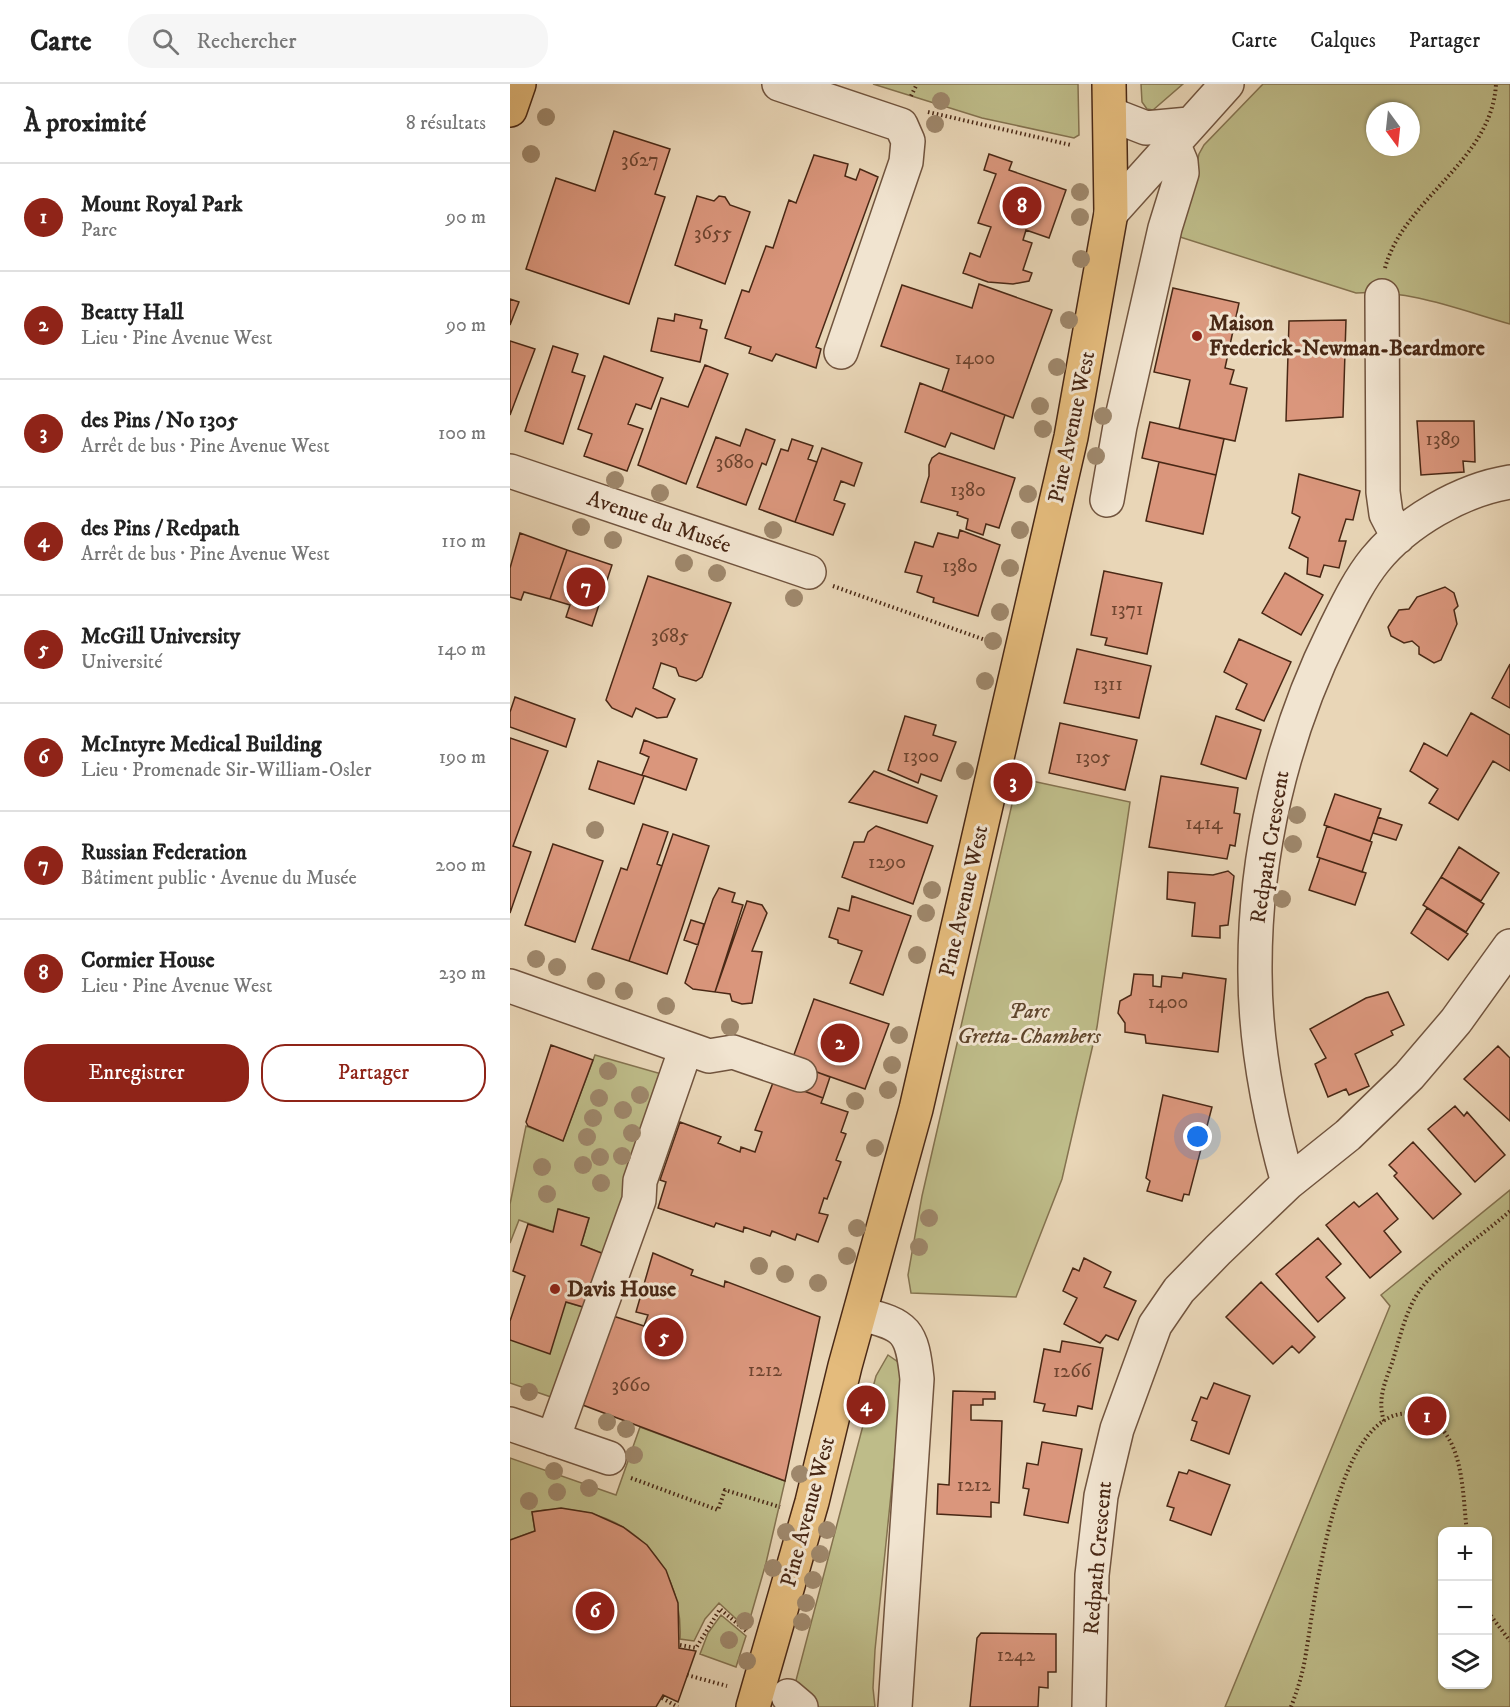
<!DOCTYPE html>
<html lang="fr">
<meta charset="utf-8">
<style>
:root{--surface:#fff;--page:#f6f6f6;--text:#222;--muted:#767676;--line:#e0e0e0;--accent:#8f2418}
body{margin:0;font-family:"IM FELL DW Pica",serif;background:var(--page);color:var(--text)}
.controls{position:absolute;right:18px;bottom:18px;display:grid;overflow:hidden;border-radius:12px;box-shadow:0 2px 4px #0004}
.controls button{width:54px;height:54px;display:grid;place-items:center;padding:0;border:0;border-bottom:2px solid var(--line);background:var(--surface);color:var(--text);font:30px sans-serif}
.compass{position:absolute;left:856px;top:18px;width:54px;height:54px;border-radius:50%;background:var(--surface);box-shadow:0 2px 4px #0004;rotate:165deg}
.you{position:absolute;left:688px;top:1053px;width:21px;height:21px;margin:-15px;border:4px solid #fff;border-radius:50%;background:#1a73e8;box-shadow:0 0 0 9px #1a73e833}
.badge{display:grid;place-items:center;width:39px;height:39px;border-radius:50%;background:var(--accent);color:#fff;font-size:20px;font-weight:700}
.pin{position:absolute;translate:-50% -50%;border:3px solid #fff;box-shadow:0 2px 6px #0006}
.list{margin:0;padding:0;list-style:none}
h2{display:flex;justify-content:space-between;align-items:center;height:78px;margin:0;padding:0 24px;font-size:26px}
h2 small{font-size:20px;font-weight:400;color:var(--muted)}
.list li{display:grid;grid-template-columns:39px 1fr auto;gap:18px;align-items:center;box-sizing:border-box;height:108px;padding:0 24px;border-top:2px solid var(--line)}
.list b{display:block;font-size:22px;white-space:nowrap}
.list p{margin:0;font-size:20px;white-space:nowrap;color:var(--muted)}
.list em{font-size:20px;font-style:normal;color:var(--muted)}
.actions{display:flex;gap:12px;padding:18px 24px}
.actions a{flex:1;padding:14px 0;border:2px solid var(--accent);border-radius:24px;text-align:center;font-size:21px;color:var(--accent)}
.actions .main{background:var(--accent);color:#fff}
.icon{flex:none;width:33px;height:33px;fill:none;stroke:currentColor;stroke-width:2;stroke-linecap:round;stroke-linejoin:round}
.map{position:relative;flex:none;width:1000px;height:1623px;overflow:hidden}
header{display:flex;align-items:center;gap:36px;box-sizing:border-box;height:84px;padding:0 30px;background:var(--surface);border-bottom:2px solid var(--line)}
header strong{font-size:28px}
nav{display:flex;gap:33px;margin-inline-start:auto;font-size:21px}
.search{width:420px;height:54px;background:var(--page);display:flex;align-items:center;gap:15px;box-sizing:border-box;padding:0 21px;border-radius:24px;color:var(--muted);font-size:22px}
main{display:flex}
aside{flex:1;background:var(--surface)}
.map>svg:first-child{display:block}
.green{fill:#bebc89;stroke:#84724f;stroke-width:1.5;fill-rule:evenodd}
.building{fill:#da967c;stroke:#492815;stroke-width:1.5}
.lines{fill:none;stroke-linecap:round;stroke-linejoin:round}
.minor-casing{stroke:#71543e;stroke-width:36}
.major-casing{stroke:#492815;stroke-width:36}
.path{stroke:#492815;stroke-width:4;stroke-dasharray:1.5 3;stroke-linecap:butt}
.minor{stroke:#f1e4d0;stroke-width:33}
.major{stroke:#e4bb7c;stroke-width:33}
.tree{fill:#9e876b}
.poi-dot{fill:#8f2418;stroke:#f1e4d0;stroke-width:2}
.labels{text-anchor:middle;dominant-baseline:central;stroke-width:6;stroke-linejoin:round;paint-order:stroke}
.number-label{font-size:20px;fill:#6d442f}
.poi-label{font-size:22px;font-weight:bold;fill:#492815;stroke:#f1e4d0;text-anchor:start}
.street-label{font-size:22px;fill:#492815;stroke:#f1e4d0}
.park-label{font-size:22px;font-style:italic;fill:#60462c;stroke:#f1e4d0}
</style>
<header>
<strong>Carte</strong>
<div class="search"><svg class="icon" aria-label="search" viewBox="0 0 24 24"><circle cx="10" cy="10" r="6"/><path d="M15 15l6 6"/></svg>Rechercher</div>
<nav><a>Carte</a><a>Calques</a><a>Partager</a></nav>
</header>
<main>
<aside>
<h2>À proximité<small>8 résultats</small></h2>
<ul class="list">
<li><span class="badge">1</span><div><b>Mount Royal Park</b><p>Parc</p></div><em>90 m</em></li>
<li><span class="badge">2</span><div><b>Beatty Hall</b><p>Lieu · Pine Avenue West</p></div><em>90 m</em></li>
<li><span class="badge">3</span><div><b>des Pins / No 1305</b><p>Arrêt de bus · Pine Avenue West</p></div><em>100 m</em></li>
<li><span class="badge">4</span><div><b>des Pins / Redpath</b><p>Arrêt de bus · Pine Avenue West</p></div><em>110 m</em></li>
<li><span class="badge">5</span><div><b>McGill University</b><p>Université</p></div><em>140 m</em></li>
<li><span class="badge">6</span><div><b>McIntyre Medical Building</b><p>Lieu · Promenade Sir-William-Osler</p></div><em>190 m</em></li>
<li><span class="badge">7</span><div><b>Russian Federation</b><p>Bâtiment public · Avenue du Musée</p></div><em>200 m</em></li>
<li><span class="badge">8</span><div><b>Cormier House</b><p>Lieu · Pine Avenue West</p></div><em>230 m</em></li>
</ul>
<div class="actions"><a class="main">Enregistrer</a><a>Partager</a></div>
</aside>
<div class="map">
<svg width="1000" height="1623" viewBox="0 0 1000 1623">
<rect width="100%" height="100%" fill="#e9d6b7"/>
<filter id="stains"><feTurbulence type="fractalNoise" baseFrequency=".00333" numOctaves="4"/><feColorMatrix values="0 0 0 0 .2 0 0 0 0 .09 0 0 0 0 .02 0 0 0 .5 -.17"/></filter>
<radialGradient id="worn" r=".72"><stop offset=".6" stop-color="#630" stop-opacity="0"/><stop offset="1" stop-color="#630" stop-opacity=".3"/></radialGradient>
<path class="green" d="M363,0H568L569,51L564,54L472,34Z
M631,0H673L643,26L637,25L632,18Z
M753,0H1000V240C950,226 899,205 846,209L670,153L689,70L694,61ZM865,27H901V63H865Z
M508,694L620,718L587,943L552,1095L506,1213L401,1209L398,1191L412,1112Z
M85,971L155,991L94,1170L71,1161L79,1134L49,1125L43,1148L9,1136L0,1159V1120L16,1042L53,1056Z
M1000,1106V1623H715L880,1222L871,1211ZM932,1448H978V1600H932Z
M56,1218L73,1223L41,1313L0,1299V1256Z
M378,1271L388,1278L392,1303L365,1566L363,1604L365,1623H279L366,1292Z
M130,1343L275,1397L256,1479L237,1545L209,1519L195,1535L184,1557L170,1555C174,1470 104,1413 22,1428L25,1447L0,1456V1374L106,1411Z
M211,1531L236,1552L226,1583L190,1570L198,1549Z"/>
<path class="building" d="M104,47L160,65L145,110L155,113L119,220L16,185L46,94L85,107Z
M479,70L502,78L499,86L556,106L539,154L516,146L513,156L522,159L513,186L522,189L519,197L503,200L478,198L453,189L460,169L470,173L481,143L468,139L486,90L474,86Z
M304,71L338,80L335,92L346,96L350,85L368,93L306,263L311,265L306,284L266,270L262,277L239,269L241,263L215,254L232,206L239,208L256,162L263,164L279,116L286,119Z
M187,112L204,117L209,112L215,113L220,121L240,128L215,200L165,181Z
M469,200L542,226L503,334L432,307L439,285L371,262L392,201L462,224Z
M663,204L729,219L715,284L724,286L720,300L737,304L725,357L669,345L680,296L644,288Z
M0,215L9,218L0,241Z
M165,230L192,236L190,244L197,246L190,278L141,267L148,234L164,237Z
M836,236L833,333L776,337L779,237Z
M0,257L25,265L0,331Z
M43,262L68,270L62,288L75,292L53,360L15,347Z
M94,272L153,294L141,325L126,320L118,340L133,345L117,387L74,372L82,350L68,345Z
M195,281L218,290L176,400L128,381L151,314L178,323Z
M410,299L495,331L484,365L441,349L435,363L395,348Z
M907,337H964L965,378L953,377L954,388L911,391Z
M640,338L714,355L706,391L632,374Z
M236,345L265,356L256,381L252,379L236,421L187,403L206,353L230,362Z
M282,355L303,362L298,375L307,378L285,438L249,425L271,365L278,367Z
M312,364L352,379L344,402L331,397L324,416L335,420L323,451L285,438Z
M429,369L505,394L489,444L476,440L473,451L456,445L458,435L447,431L448,428L411,418L419,392V381L422,374Z
M649,378L706,391L693,450L636,437Z
M789,390L850,407L843,436L836,435L829,457H836L829,484L814,481L810,493L797,490L798,474L779,464L790,433L782,429Z
M450,446L490,461L468,532L423,518L424,514L407,508L412,492L395,488L405,458L423,463L428,449L448,454Z
M10,449L57,466L40,515L14,508L11,516L0,513V484Z
M57,466L102,481L82,542L56,533L60,521L40,515Z
M594,487L652,499L637,570L595,561L597,554L581,551Z
M775,489L813,511L791,551L752,529Z
M138,492L221,519L192,593L186,597L169,592L166,584L151,579L143,604L165,615L157,633L147,634L126,624L122,633L102,624L96,616Z
M935,503L944,509L948,522L944,526L947,540L931,576L924,579L909,570V563L902,557L894,559L881,552L878,543L889,526L899,525L907,513Z
M729,555L781,578L754,637L726,625L737,600L714,588Z
M567,565L641,582L629,634L554,619Z
M1000,580V624L982,614Z
M5,613L65,635L56,663L0,643V628Z
M961,629L1000,651V687L983,677L948,736L919,719L928,705L900,687L914,659L937,672Z
M395,632L426,641L423,651L446,658L431,697L411,690L408,699L378,686Z
M706,632L751,646L736,695L691,680Z
M550,639L627,656L615,706L539,689Z
M0,654L38,667L3,762L21,768L0,829Z
M134,656L187,675L176,706L132,691L139,673L130,669Z
M88,677L134,692L124,720L79,705Z
M364,687L427,712L417,739L339,718Z
M651,692L728,704L724,729L730,730L725,762L720,761L717,775L639,763Z
M825,710L871,725L860,757L814,741Z
M868,733L892,741L886,756L863,749Z
M133,740L158,748L147,780L152,782L119,877L82,865L111,784L117,786Z
M366,742L423,762L403,820L332,793L344,758H354L358,748Z
M817,742L862,758L852,788L807,773Z
M163,750L199,762L157,890L119,877Z
M43,760L93,777L65,858L15,841Z
M949,763L989,789L971,817L931,793Z
M810,774L856,789L845,821L799,806Z
M718,787L724,792L718,841L710,842V854L682,852L685,819L657,815L658,788L703,791Z
M931,793L974,820L956,848L913,821Z
M209,804L225,809L222,818L233,821L232,824L205,908L183,905L175,899L203,815Z
M342,812L401,832L373,911L340,899L352,867L328,859V856L319,853L328,824L339,827Z
M237,817L252,821L257,829L242,867L252,868L242,919L232,920L222,917L220,910L205,908Z
M917,824L958,850L938,876L901,849Z
M181,836L194,840L188,861L174,856Z
M673,889L716,895L708,968L636,959L635,951L615,948V939L608,929L610,917L621,911L624,890L643,891V902L651,903L652,892L672,894Z
M878,908L894,941L881,947L883,951L845,970L859,1002L839,1011L836,1005L818,1013L805,980L816,974L800,945L856,914Z
M304,915L379,940L355,1005L281,979Z
M41,961L83,976L53,1057L18,1042L16,1038Z
M988,962L1000,974V1037L954,995Z
M299,985L320,993L313,1014L291,1006Z
M264,996L313,1014L311,1019L338,1028L331,1048L336,1050L326,1076L331,1078L317,1115L314,1114L309,1129L318,1131L308,1158L287,1150L285,1156L262,1147L260,1152L234,1143L233,1148L206,1139L204,1143L148,1124L156,1098L150,1096L170,1038L211,1053L208,1059L230,1068L231,1063L245,1068L252,1048L245,1046Z
M653,1011L702,1023L679,1111L674,1110L672,1117L637,1107L640,1097L636,1094Z
M945,1022L954,1032L957,1028L995,1071L965,1098L918,1045Z
M903,1058L951,1110L923,1135L884,1092L887,1089L879,1081Z
M867,1109L888,1135L874,1147L891,1168L860,1194L816,1141L844,1118L849,1123Z
M48,1125L79,1134L71,1161L94,1170L73,1223L56,1218L40,1270L0,1256V1237L15,1192L3,1187L18,1140L43,1148Z
M808,1154L831,1180L816,1193L835,1214L808,1238L766,1190Z
M143,1169L183,1186L181,1191L214,1203L215,1197L310,1233L275,1397L70,1320L103,1232L134,1242L138,1231L126,1228Z
M574,1174L601,1188L594,1203L626,1217L608,1256L596,1251L590,1259L554,1240L567,1214L553,1207L563,1184L569,1187Z
M751,1198L805,1253L789,1269L782,1262L763,1280L716,1233Z
M552,1257L593,1264L582,1325L568,1322L566,1332L533,1327L535,1320L524,1318L534,1265L550,1268Z
M704,1299L740,1312L719,1370L681,1356L687,1338L682,1336L691,1313L697,1315Z
M443,1307L485,1308V1315H473V1321H461V1336L492,1337L489,1419L481,1418V1433L427,1430L428,1400L439,1401Z
M532,1358L572,1365L558,1439L514,1431L519,1405L513,1404L517,1379L528,1381Z
M679,1386L720,1401L701,1451L660,1436L664,1424L657,1422L669,1388L677,1390Z
M51,1424L82,1429L113,1443L137,1461L156,1486L168,1519L169,1564L186,1567L168,1618L153,1611L146,1623H0V1456L25,1447L22,1428Z
M471,1549L546,1550V1588H538V1604L529,1603L528,1623H460L467,1554Z"/>
<g class="lines">
<g class="minor-casing">
<path id="minor" d="M269,0L391,41L398,57L396,78L331,268
M600,30L636,44L679,40
M601,129L717,0
M872,212L873,408L876,430L888,453
M0,387L299,488
M597,416L610,342L655,144L672,89L671,78L663,59
M0,902L199,972L223,968L290,991
M778,1099C759,1031 745,960 745,889C744,771 772,652 824,547C836,523 848,497 865,476C896,438 951,406 1000,398
M351,1230C397,1241 402,1247 407,1295L385,1623
M0,1340L99,1374
M43,1355L129,1116L130,1097L176,964
M278,1612L291,1623
M579,1623L582,1491L591,1412L607,1345L645,1241L669,1206L708,1166L778,1099L838,1051L899,992L946,937L1000,862"/>
</g>
<g class="major-casing">
<path id="major" d="M0,26L9,0
M243,1623L302,1418L335,1282L406,1025L561,353L601,129L599,0"/>
</g>
<path class="path" d="M401,12L407,0
M418,28L561,61
M875,184C894,114 982,77 986,0
M323,502L478,557L482,563
M874,1337C867,1316 875,1298 882,1279C890,1254 896,1223 913,1202C935,1175 973,1151 1000,1127
M121,1394L208,1426L215,1406L270,1423
M978,1528L1000,1557
M170,1561L186,1564L210,1525L236,1547
M177,1591L217,1602
M152,1614L168,1623
M781,1623C787,1607 792,1592 795,1575C804,1525 826,1303 912,1332C955,1347 952,1409 957,1448"/>
<use href="#minor" class="minor"/>
<use href="#major" class="major"/>
</g>
<g class="tree">
<circle cx="431" cy="17" r="9"/>
<circle cx="36" cy="33" r="9"/>
<circle cx="425" cy="40" r="9"/>
<circle cx="21" cy="70" r="9"/>
<circle cx="570" cy="108" r="9"/>
<circle cx="570" cy="133" r="9"/>
<circle cx="571" cy="175" r="9"/>
<circle cx="559" cy="236" r="9"/>
<circle cx="547" cy="283" r="9"/>
<circle cx="530" cy="322" r="9"/>
<circle cx="593" cy="332" r="9"/>
<circle cx="533" cy="345" r="9"/>
<circle cx="586" cy="372" r="9"/>
<circle cx="105" cy="396" r="9"/>
<circle cx="150" cy="409" r="9"/>
<circle cx="518" cy="410" r="9"/>
<circle cx="71" cy="443" r="9"/>
<circle cx="263" cy="446" r="9"/>
<circle cx="510" cy="446" r="9"/>
<circle cx="103" cy="456" r="9"/>
<circle cx="174" cy="479" r="9"/>
<circle cx="500" cy="484" r="9"/>
<circle cx="207" cy="489" r="9"/>
<circle cx="284" cy="514" r="9"/>
<circle cx="490" cy="528" r="9"/>
<circle cx="483" cy="557" r="9"/>
<circle cx="475" cy="597" r="9"/>
<circle cx="455" cy="687" r="9"/>
<circle cx="787" cy="731" r="9"/>
<circle cx="85" cy="746" r="9"/>
<circle cx="783" cy="760" r="9"/>
<circle cx="422" cy="806" r="9"/>
<circle cx="772" cy="815" r="9"/>
<circle cx="416" cy="829" r="9"/>
<circle cx="407" cy="871" r="9"/>
<circle cx="26" cy="875" r="9"/>
<circle cx="47" cy="883" r="9"/>
<circle cx="86" cy="897" r="9"/>
<circle cx="114" cy="907" r="9"/>
<circle cx="156" cy="922" r="9"/>
<circle cx="220" cy="943" r="9"/>
<circle cx="389" cy="951" r="9"/>
<circle cx="382" cy="981" r="9"/>
<circle cx="98" cy="987" r="9"/>
<circle cx="378" cy="1006" r="9"/>
<circle cx="130" cy="1011" r="9"/>
<circle cx="89" cy="1014" r="9"/>
<circle cx="345" cy="1017" r="9"/>
<circle cx="113" cy="1026" r="9"/>
<circle cx="83" cy="1034" r="9"/>
<circle cx="122" cy="1049" r="9"/>
<circle cx="77" cy="1053" r="9"/>
<circle cx="365" cy="1064" r="9"/>
<circle cx="112" cy="1072" r="9"/>
<circle cx="90" cy="1073" r="9"/>
<circle cx="73" cy="1081" r="9"/>
<circle cx="32" cy="1083" r="9"/>
<circle cx="91" cy="1099" r="9"/>
<circle cx="37" cy="1110" r="9"/>
<circle cx="419" cy="1134" r="9"/>
<circle cx="347" cy="1144" r="9"/>
<circle cx="409" cy="1163" r="9"/>
<circle cx="337" cy="1172" r="9"/>
<circle cx="249" cy="1182" r="9"/>
<circle cx="275" cy="1190" r="9"/>
<circle cx="308" cy="1199" r="9"/>
<circle cx="19" cy="1308" r="9"/>
<circle cx="97" cy="1338" r="9"/>
<circle cx="116" cy="1345" r="9"/>
<circle cx="124" cy="1371" r="9"/>
<circle cx="44" cy="1387" r="9"/>
<circle cx="290" cy="1390" r="9"/>
<circle cx="79" cy="1404" r="9"/>
<circle cx="47" cy="1408" r="9"/>
<circle cx="19" cy="1417" r="9"/>
<circle cx="317" cy="1446" r="9"/>
<circle cx="276" cy="1448" r="9"/>
<circle cx="310" cy="1470" r="9"/>
<circle cx="263" cy="1484" r="9"/>
<circle cx="303" cy="1496" r="9"/>
<circle cx="296" cy="1519" r="9"/>
<circle cx="235" cy="1537" r="9"/>
<circle cx="292" cy="1538" r="9"/>
<circle cx="219" cy="1556" r="9"/>
<circle cx="237" cy="1577" r="9"/>
</g>
<g class="poi-dot">
<circle cx="687" cy="252" r="6"/>
<circle cx="45" cy="1205" r="6"/>
</g>
<g class="labels">
<g class="number-label">
<text x="130" y="76">3627</text>
<text x="203" y="149">3655</text>
<text x="465" y="274">1400</text>
<text x="933" y="355">1389</text>
<text x="225" y="378">3680</text>
<text x="458" y="406">1380</text>
<text x="450" y="482">1380</text>
<text x="617" y="525">1371</text>
<text x="160" y="552">3685</text>
<text x="598" y="600">1311</text>
<text x="411" y="672">1300</text>
<text x="583" y="673">1305</text>
<text x="694" y="739">1414</text>
<text x="377" y="778">1290</text>
<text x="658" y="918">1400</text>
<text x="255" y="1286">1212</text>
<text x="562" y="1287">1266</text>
<text x="121" y="1301">3660</text>
<text x="464" y="1401">1212</text>
<text x="506" y="1571">1242</text>
</g>
<g class="poi-label">
<text x="699" y="239">Maison<tspan x="699" dy="25">Frederick-Newman-Beardmore</tspan></text>
<text x="57" y="1205">Davis House</text>
</g>
<g class="street-label">
<text transform="translate(562 343) rotate(-78)">Pine Avenue West</text>
<text transform="translate(149 438) rotate(19)">Avenue du Musée</text>
<text transform="translate(760 763) rotate(-81)">Redpath Crescent</text>
<text transform="translate(454 817) rotate(-77)">Pine Avenue West</text>
<text transform="translate(298 1428) rotate(-75)">Pine Avenue West</text>
<text transform="translate(588 1474) rotate(-85)">Redpath Crescent</text>
</g>
<g class="park-label">
<text x="519" y="927">Parc<tspan x="519" dy="25">Gretta-Chambers</tspan></text>
</g>
</g>
<rect width="100%" height="100%" filter="url(#stains)"/>
<rect width="100%" height="100%" fill="url(#worn)"/>
</svg>
<div class="controls">
<button>+</button>
<button>−</button>
<button><svg class="icon" aria-label="layers" viewBox="0 0 24 24"><path d="M12 4l9 5-9 5-9-5zM3 14l9 5 9-5"/></svg></button>
</div>
<svg class="compass" viewBox="-18 -18 36 36"><path d="M0-13l5 13h-10z" fill="#e53935"/><path d="M0 13l5-13h-10z" fill="#767676"/></svg>
<div class="you"></div>
<div class="pin badge" style="left:917px;top:1332px">1</div>
<div class="pin badge" style="left:330px;top:959px">2</div>
<div class="pin badge" style="left:503px;top:698px">3</div>
<div class="pin badge" style="left:356px;top:1321px">4</div>
<div class="pin badge" style="left:154px;top:1253px">5</div>
<div class="pin badge" style="left:85px;top:1527px">6</div>
<div class="pin badge" style="left:76px;top:503px">7</div>
<div class="pin badge" style="left:512px;top:122px">8</div>
</div>
</main>
